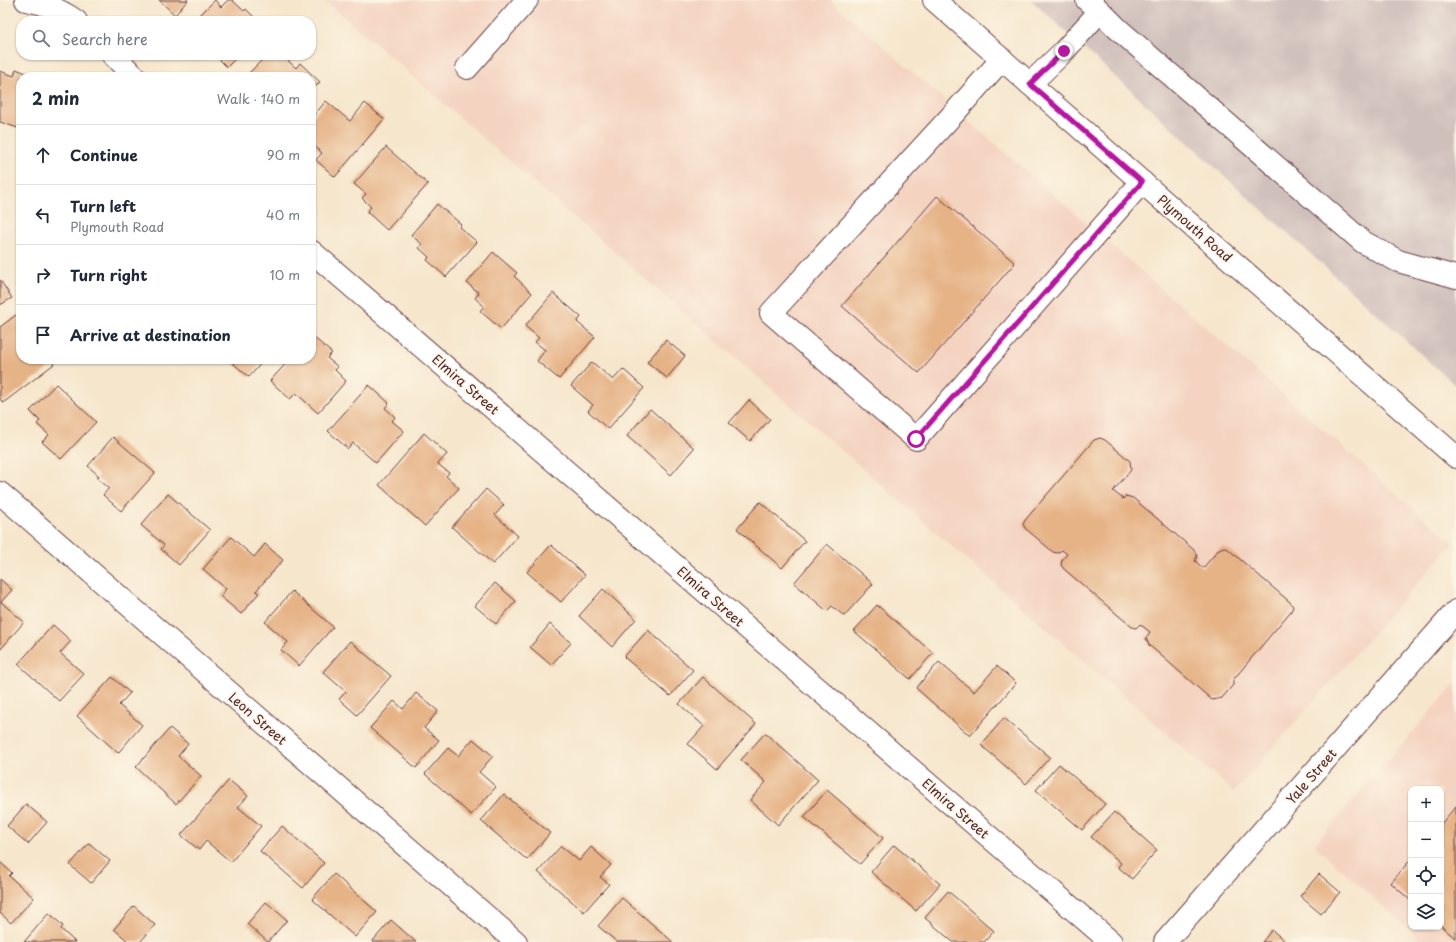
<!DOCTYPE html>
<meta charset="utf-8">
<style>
:root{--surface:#fff;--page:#f2f2f3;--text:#1f2937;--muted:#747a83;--line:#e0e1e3}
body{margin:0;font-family:"Playpen Sans",sans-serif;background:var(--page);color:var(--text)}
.controls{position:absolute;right:12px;bottom:12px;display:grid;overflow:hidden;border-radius:8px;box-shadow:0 1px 3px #0004}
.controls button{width:36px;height:36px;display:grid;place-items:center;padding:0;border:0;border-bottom:1px solid var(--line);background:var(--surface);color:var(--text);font:20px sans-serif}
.stop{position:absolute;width:12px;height:12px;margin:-9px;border:3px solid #b5179e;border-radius:50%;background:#fff}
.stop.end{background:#b5179e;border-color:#fff;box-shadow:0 1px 4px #0008}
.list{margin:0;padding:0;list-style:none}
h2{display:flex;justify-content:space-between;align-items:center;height:52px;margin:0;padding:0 16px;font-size:17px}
h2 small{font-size:13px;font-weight:400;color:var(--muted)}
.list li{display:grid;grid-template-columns:26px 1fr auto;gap:12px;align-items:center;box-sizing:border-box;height:60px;padding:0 16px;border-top:1px solid var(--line)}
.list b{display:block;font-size:15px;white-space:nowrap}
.list p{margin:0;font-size:13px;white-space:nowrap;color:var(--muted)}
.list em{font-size:13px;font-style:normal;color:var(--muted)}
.icon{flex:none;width:22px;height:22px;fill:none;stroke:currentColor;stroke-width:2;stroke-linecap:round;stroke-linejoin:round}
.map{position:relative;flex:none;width:1456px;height:942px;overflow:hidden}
.search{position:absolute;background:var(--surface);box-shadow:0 1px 3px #0004;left:16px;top:16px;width:300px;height:44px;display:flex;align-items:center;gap:10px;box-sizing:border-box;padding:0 14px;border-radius:16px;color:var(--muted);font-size:15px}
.panel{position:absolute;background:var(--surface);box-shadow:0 1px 3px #0004;left:16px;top:72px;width:300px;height:292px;border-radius:16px}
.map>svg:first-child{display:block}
.built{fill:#f4d3c1;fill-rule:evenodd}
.industrial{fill:#d0c0bc}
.building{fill:#e6b387}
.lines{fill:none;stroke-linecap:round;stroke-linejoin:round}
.minor-casing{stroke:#643d43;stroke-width:24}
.major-casing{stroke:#643d43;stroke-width:24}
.minor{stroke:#fff;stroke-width:22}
.major{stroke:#fff;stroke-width:22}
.route{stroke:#b5179e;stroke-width:5}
.labels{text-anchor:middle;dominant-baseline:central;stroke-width:3.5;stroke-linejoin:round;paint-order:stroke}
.street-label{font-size:13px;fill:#4a1f2b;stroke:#fcf5e5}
</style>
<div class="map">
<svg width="1456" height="942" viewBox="0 0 1456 942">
<rect width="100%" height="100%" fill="#fcf5e5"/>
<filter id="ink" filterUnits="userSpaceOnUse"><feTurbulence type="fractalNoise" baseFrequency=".025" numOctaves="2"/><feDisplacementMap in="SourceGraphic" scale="8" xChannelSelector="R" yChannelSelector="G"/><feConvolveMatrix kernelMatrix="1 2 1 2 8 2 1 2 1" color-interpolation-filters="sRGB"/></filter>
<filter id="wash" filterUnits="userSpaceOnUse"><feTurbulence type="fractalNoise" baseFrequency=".012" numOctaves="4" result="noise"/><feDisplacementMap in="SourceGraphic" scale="16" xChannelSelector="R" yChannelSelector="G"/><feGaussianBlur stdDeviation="0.9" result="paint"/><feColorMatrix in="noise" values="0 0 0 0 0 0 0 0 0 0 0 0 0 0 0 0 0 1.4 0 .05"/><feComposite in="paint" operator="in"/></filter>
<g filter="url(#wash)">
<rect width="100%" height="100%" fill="#f6e6cc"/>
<path class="built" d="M325,0H830L1453,543L1234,792Z
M1456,683V942H1423L1314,845ZM1411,789H1441V927H1411Z"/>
<path class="industrial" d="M1031,0H1456V386Z"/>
<g id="blocks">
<path class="building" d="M159,0H188L175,15Z
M215,0L221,7L228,0H232L244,11L246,9L258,21H194Z
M215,55H239L227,67Z
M267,55H282L296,68L300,63L320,82L311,91V77H245Z
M16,69L36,77H21V129L0,122V71L14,76Z
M326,101L350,121L365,103L384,119L335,177L316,160L322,153L311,143L313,138L311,137V119Z
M386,147L428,184L387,230L367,212L371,207L362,198L366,194L354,184Z
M937,196L1015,263L919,373L842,306Z
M437,204L461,224L459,227L477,242L446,277L427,260L429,257L419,248L422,244L411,235Z
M493,252L517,273L514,276L532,293L501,329L480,311L484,306L475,298L479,293L467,283Z
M0,280L12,298L0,305Z
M553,293L581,317L577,322L595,337L559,379L537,361L545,350L535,342L539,338L525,326Z
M16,315L21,322V359H50L54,364L3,403L0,399V327Z
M311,335L332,353L327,358L338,367L335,370L346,381L318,413L296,393L290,399L270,381L290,359H311Z
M666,340L685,356L667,378L647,362Z
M228,359H265L249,377Z
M592,362L613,380L623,369L644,388L608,429L588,411L593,405L571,386Z
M56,384L96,422L61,459L42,442L49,435L37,424L40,421L30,411Z
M369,385L389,403L385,408L395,417L392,421L404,431L376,463L353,443L348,449L328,431Z
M749,400L770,419L750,441L729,423Z
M650,409L694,448L671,475L627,436Z
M424,433L447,454L438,464L449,473L446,476L459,488L425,526L379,485Z
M113,437L155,473L121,511L103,495L109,488L97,478L99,476L88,466Z
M1100,438L1105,440L1130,461L1131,470L1113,491L1123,499L1126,496L1133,498L1194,550L1197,556L1195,561L1203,568L1219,549L1223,547L1228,549L1291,603L1293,607L1291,611L1233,680V685L1222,698L1212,700L1149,645L1146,638L1150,632L1140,624L1136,628L1132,627L1064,569L1061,565L1062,560L1067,554L1062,550L1057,553L1053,552L1025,528L1023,524L1026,519L1094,440Z
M486,489L504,505L495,515L518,536L493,564L452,527Z
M168,494L210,530L179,565L161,549L164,545L141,525Z
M760,502L805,541L782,568L737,529Z
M231,537L254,557L265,544L283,560L256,591L259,593L241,614L220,596L226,589L203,569Z
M827,544L873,584L844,616L832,606L827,611L794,583Z
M551,545L585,575L561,602L527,572Z
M0,579L12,590L1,602L24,622L0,650Z
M495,583L516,601L496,624L475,606Z
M603,589L636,619L612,647L579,616Z
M292,591L333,627L299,666L281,650L288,642L265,622Z
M877,605L933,653L910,679L854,631Z
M550,624L571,643L551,665L530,647Z
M53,625L71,641L60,653L84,674L59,701L18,664Z
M648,630L693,670L670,696L624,657Z
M350,641L391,676L357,715L339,699L346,692L323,672Z
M939,662L974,692L997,666L1016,683L970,736L916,688Z
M112,677L130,693L119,705L142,725L118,753L77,716Z
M703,677L756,724L717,769L688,744L704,726L679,704Z
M416,693L438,711L424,728L439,740L416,768L370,728L394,701L403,709Z
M1004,718L1050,757L1026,784L981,745Z
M170,728L188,744L178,756L201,776L176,804L136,767Z
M765,733L818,780L778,825L750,800L766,782L741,760Z
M473,739L493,756L479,772L496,787L471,815L425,774L448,748L458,756Z
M1059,764L1105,804L1082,830L1036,790Z
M229,780L248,796L238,807L261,826L231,862L206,841L199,850L181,835Z
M827,790L883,838L860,864L804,817Z
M504,794L550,833L527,860L481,821Z
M26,804L47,822L28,844L7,826Z
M1456,806V939L1441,926V824Z
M1114,812L1157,850L1132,879L1118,867L1121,863L1091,837Z
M282,826L324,863L303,888L260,851Z
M89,843L110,861L91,883L70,865Z
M894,845L940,884L916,911L871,872Z
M561,846L579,861L591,847L611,865L600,877L609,884L584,912L538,872Z
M1411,859V901L1391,883Z
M0,862L12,873L9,876L34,898L11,923L0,913Z
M334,874L377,912L355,937L312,899Z
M1319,874L1340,892L1321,914L1300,896Z
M948,891L994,931L984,942H953L925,918Z
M622,898L673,942H617L598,926Z
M266,902L287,920L268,942L247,924Z
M134,906L155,925L140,942H129L114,929Z
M49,913L63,926L61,929L75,942H24Z
M391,920L416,942H372Z
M1272,930L1286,942H1262Z"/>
</g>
</g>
<g filter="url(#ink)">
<use href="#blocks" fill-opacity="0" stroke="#643d43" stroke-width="1"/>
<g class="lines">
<g class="minor-casing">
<path id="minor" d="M26,0C43,3 62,11 76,21
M1100,11L1118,29L1363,242L1398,261L1456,277
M113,55L135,77
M1002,59L956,111L771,313L916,439L1142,182
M467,68L527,0
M1030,84L1064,51L1100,11L1087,0
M311,251L1111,942
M0,493L516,942
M1165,942L1456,611"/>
</g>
<g class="major-casing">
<path id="major" d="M934,0L1456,457"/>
</g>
<use href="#minor" class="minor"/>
<use href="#major" class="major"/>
</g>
</g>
<g class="lines" filter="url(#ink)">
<path class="route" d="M916,439L1142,182L1030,84L1064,51"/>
</g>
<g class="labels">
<g class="street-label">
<text transform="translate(1195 228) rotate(41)">Plymouth Road</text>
<text transform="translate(466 384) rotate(41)">Elmira Street</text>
<text transform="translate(711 596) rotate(41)">Elmira Street</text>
<text transform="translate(258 718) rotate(41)">Leon Street</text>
<text transform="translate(1311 776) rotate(-49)">Yale Street</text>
<text transform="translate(956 808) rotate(41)">Elmira Street</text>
</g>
</g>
</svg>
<div class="controls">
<button>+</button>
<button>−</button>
<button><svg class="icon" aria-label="locate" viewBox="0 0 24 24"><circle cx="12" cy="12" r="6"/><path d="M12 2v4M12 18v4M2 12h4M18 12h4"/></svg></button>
<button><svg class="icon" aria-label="layers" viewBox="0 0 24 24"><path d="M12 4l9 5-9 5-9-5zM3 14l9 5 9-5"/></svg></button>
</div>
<div class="stop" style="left:916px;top:439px"></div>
<div class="stop end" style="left:1064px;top:51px"></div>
<div class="search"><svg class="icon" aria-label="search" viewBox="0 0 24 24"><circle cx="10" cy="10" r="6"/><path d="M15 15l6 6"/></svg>Search here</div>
<section class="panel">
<h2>2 min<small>Walk · 140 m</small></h2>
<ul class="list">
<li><svg class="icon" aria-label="ahead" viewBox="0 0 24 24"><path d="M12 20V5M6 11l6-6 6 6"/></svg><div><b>Continue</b></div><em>90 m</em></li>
<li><svg class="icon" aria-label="left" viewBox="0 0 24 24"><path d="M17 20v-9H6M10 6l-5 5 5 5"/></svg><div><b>Turn left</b><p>Plymouth Road</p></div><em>40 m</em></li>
<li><svg class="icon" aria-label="right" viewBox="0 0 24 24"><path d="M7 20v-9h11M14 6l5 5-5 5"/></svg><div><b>Turn right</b></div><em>10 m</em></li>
<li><svg class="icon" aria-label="arrive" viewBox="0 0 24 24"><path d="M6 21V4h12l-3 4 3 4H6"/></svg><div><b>Arrive at destination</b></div></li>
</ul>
</section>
</div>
